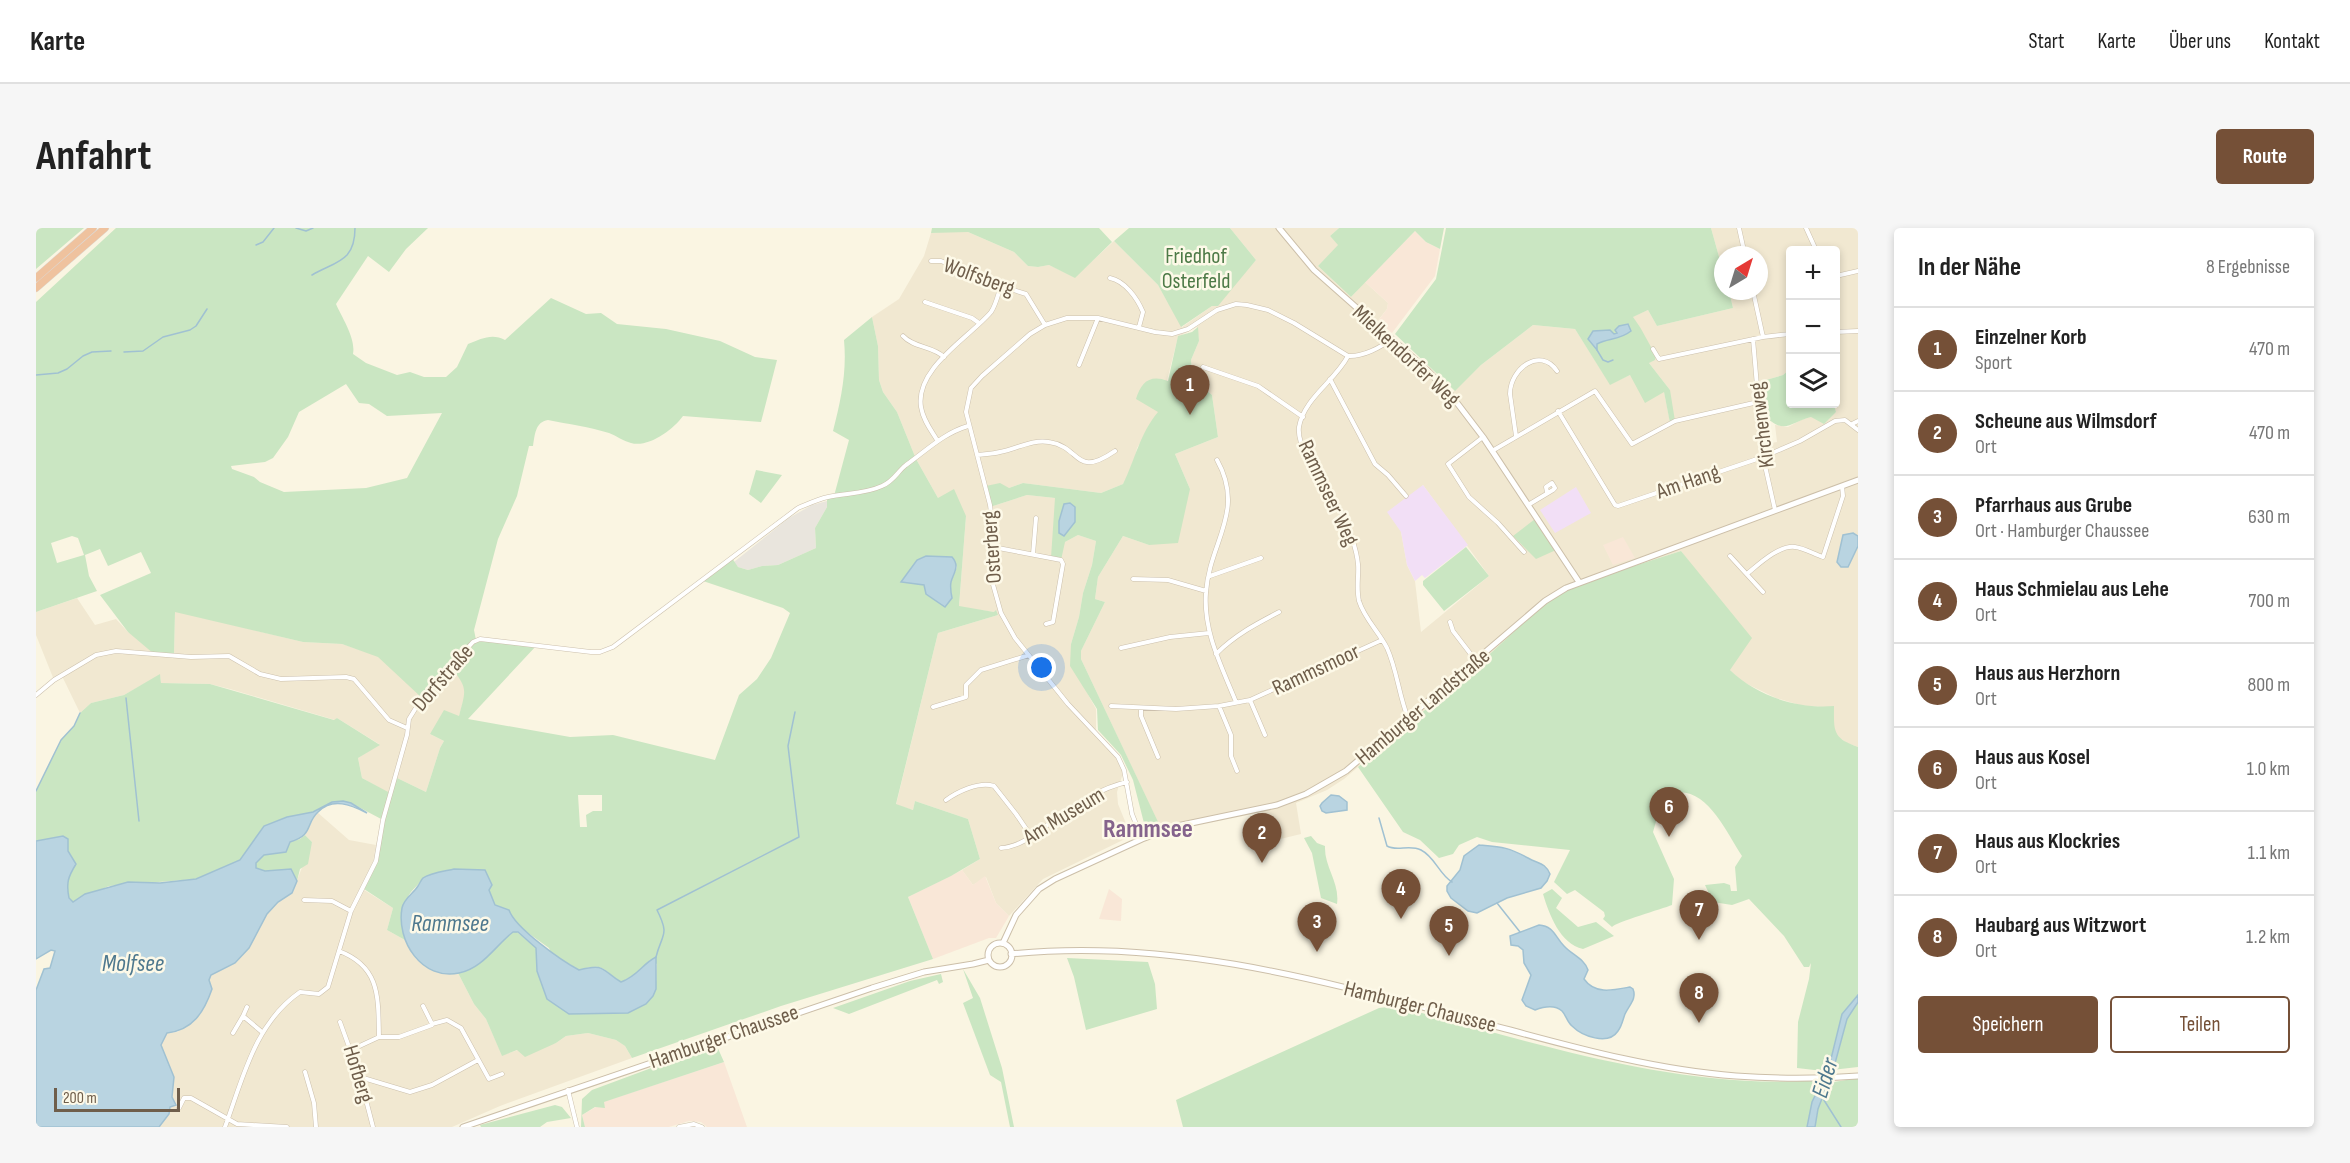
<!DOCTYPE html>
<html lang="de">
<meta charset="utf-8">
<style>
:root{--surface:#fff;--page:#f6f6f6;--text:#222;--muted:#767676;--line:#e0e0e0;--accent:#755037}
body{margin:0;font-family:"Sofia Sans Condensed",sans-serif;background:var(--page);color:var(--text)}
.controls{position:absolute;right:18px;top:18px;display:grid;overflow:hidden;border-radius:6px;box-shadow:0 3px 9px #0003}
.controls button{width:54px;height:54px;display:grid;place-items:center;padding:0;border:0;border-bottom:2px solid var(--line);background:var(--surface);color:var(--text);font:30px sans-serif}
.compass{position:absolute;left:1678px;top:18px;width:54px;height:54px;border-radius:50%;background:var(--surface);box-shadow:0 3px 9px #0003;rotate:38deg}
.scale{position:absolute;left:18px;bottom:15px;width:126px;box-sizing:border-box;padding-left:6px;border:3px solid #6f5e4b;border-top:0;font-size:16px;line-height:21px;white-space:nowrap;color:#6f5e4b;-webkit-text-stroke:4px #fdf9e8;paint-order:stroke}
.you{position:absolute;left:1006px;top:440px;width:21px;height:21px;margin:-15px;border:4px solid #fff;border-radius:50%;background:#1a73e8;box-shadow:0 0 0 9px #1a73e833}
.badge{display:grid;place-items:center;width:39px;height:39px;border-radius:50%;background:var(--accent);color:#fff;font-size:20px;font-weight:700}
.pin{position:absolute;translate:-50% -50px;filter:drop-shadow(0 2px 3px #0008)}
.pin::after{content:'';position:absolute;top:32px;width:21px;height:18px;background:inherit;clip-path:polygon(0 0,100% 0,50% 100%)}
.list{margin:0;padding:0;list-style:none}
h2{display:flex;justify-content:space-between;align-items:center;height:78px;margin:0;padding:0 24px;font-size:26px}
h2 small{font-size:20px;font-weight:400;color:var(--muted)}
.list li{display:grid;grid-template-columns:39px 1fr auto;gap:18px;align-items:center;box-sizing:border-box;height:84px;padding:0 24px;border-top:2px solid var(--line)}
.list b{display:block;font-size:22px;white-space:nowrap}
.list p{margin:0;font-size:20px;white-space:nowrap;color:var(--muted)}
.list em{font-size:20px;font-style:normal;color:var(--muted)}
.actions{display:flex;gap:12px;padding:18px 24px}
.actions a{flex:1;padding:14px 0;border:2px solid var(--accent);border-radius:6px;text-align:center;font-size:21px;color:var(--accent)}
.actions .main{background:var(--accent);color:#fff}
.icon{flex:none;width:33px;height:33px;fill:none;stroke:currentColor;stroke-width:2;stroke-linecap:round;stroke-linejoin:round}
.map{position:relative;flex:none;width:1822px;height:899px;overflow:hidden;border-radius:6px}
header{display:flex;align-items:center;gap:36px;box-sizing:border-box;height:84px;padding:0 30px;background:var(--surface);border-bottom:2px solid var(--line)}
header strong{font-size:28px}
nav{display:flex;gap:33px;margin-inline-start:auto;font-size:21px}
.intro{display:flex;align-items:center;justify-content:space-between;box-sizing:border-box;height:144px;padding:0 36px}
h1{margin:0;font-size:42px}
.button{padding:15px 27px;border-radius:6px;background:var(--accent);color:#fff;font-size:21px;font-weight:700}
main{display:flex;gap:36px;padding:0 36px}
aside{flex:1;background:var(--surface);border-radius:6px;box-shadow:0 3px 9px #0003}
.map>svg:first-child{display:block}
.residential{fill:#f1e8d1;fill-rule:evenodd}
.commercial{fill:#f9e7d7}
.industrial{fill:#e9e5dd}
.education{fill:#f2dff6}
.green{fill:#cae6c2;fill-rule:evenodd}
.water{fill:#b9d4e1;stroke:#a0c1d2;stroke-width:1.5}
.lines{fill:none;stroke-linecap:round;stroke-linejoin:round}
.stream{stroke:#a0c1d2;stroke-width:1.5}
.street-casing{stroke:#ccc0ad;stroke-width:5}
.secondary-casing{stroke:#ccbfa9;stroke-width:7}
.highway-casing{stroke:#dcd8d4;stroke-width:8}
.street{stroke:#fff;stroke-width:4}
.secondary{stroke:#fff;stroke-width:5}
.highway{stroke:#efc29e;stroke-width:7}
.labels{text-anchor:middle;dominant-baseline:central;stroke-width:5;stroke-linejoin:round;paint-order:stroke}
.park-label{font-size:22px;fill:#4d7a47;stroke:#fdf9e8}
.street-label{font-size:22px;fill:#6f5e4b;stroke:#fdf9e8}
.water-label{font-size:24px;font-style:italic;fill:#4e788e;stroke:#fdf9e8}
.quarter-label{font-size:26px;font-weight:bold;fill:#85638c;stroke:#fdf9e8}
</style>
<header>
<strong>Karte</strong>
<nav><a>Start</a><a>Karte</a><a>Über uns</a><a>Kontakt</a></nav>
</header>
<div class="intro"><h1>Anfahrt</h1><a class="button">Route</a></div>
<main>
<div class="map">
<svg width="1822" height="899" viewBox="0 0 1822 899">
<rect width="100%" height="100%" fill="#faf5e2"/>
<path class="residential" d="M1194,0H1243L1245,2L1248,0H1303L1294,8L1303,17L1282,38L1315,69L1329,54L1352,75L1351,81L1337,99L1355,118L1392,148L1413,168L1445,137L1497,97L1539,101L1574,156L1594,147L1628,164L1634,194V162L1613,135L1604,99L1596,89L1612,82L1621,98L1697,80L1693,63H1723V27H1687V43L1675,0H1822V519L1811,515L1801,508L1788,479L1767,478L1740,470L1705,453L1694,442L1656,338L1645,323L1541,356L1510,374L1443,436L1308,551L1291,562L1260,575L1265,606L1232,614L1225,582L1126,603L1045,431V423L1069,374L1059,371L1062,349L1087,308L1113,317L1154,261L1139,226L1182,209L1176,167L1163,156L1156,145L1155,132L1163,113L1161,99L1142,109L1123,184L1101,220L1097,238L1087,256L1065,265L987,255L973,260L954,279L991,267L1019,270L1029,314L1042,307L1060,313L1056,337L1047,365L1043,389L1035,416L1049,461L1060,481V505L1079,524L1088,542L1081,564L1082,576L1091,598H1094L1096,602L1091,610L1007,651L973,688L960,675L950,649L937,657L926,642L944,631L932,591L879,573L877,582L860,577L902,405L962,387L958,384L923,379L930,288L902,270L880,231L861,184L847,164L843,152L842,118L836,89L863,71L888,28L895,5L911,3L932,4L978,24L992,38L1002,39L1013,37L1039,49L1078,13L1122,57L1146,99L1176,78L1220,32ZM1754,22H1800L1798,176L1800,184L1781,191L1775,189L1767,191L1752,199L1739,197L1741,214L1730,216L1728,195L1726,193L1723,154L1747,147L1754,141ZM1387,257L1453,348L1385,404L1379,353L1371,337L1365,304Z
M41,370L59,397L80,391L92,404L138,427L139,383L267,414L306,416L342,428L386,469L415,438L426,453L430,464L423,488L394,506L408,513L404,520L390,564L359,549L354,566L326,550L322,530L343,516L301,490L299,492L194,461L174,456L125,455L124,447L88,467L55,475L44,485L26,448L18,452L0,407V384Z
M281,584L313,612L340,617L337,634L325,660L357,680L351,702L369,712L380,731L395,742L403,745H422L438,776L450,791L466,827L482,822L520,815L530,808L552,805L580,812L589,818L596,830L464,878L416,899H123L133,886V879L139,877L136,869L138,849L125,817L131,805L142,804L175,747L199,735L213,720L231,686L242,674L256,665L276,614L269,607Z"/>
<path class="commercial" d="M1379,3L1390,14L1404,21L1399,48L1356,105L1342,93L1351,81L1352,75L1329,54Z
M1587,309L1599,330L1577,337L1567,317Z
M926,642L937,657L949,648L960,675L973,688L960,710H953L897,731L872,669Z
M1073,661L1086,671L1085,693L1063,691Z
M688,834L711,899H671L665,894L653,893L633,899H549L546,887L560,879H569L567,874Z"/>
<path class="industrial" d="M791,273V279L779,300L780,320L742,337L726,338L712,342L702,339L698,334L753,290L776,277Z"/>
<path class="education" d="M1387,257L1432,317L1389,350L1386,347L1379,353L1371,337L1365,304L1351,284Z
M1540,259L1555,285L1519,305L1504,282Z"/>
<path class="green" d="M0,0H48L0,41Z
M80,0H392L370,21L353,44L332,28L300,76C306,90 320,110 317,126L330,135L361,147L374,144L388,149H410L421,139L432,116C445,111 456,105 469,112L515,70L550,86L565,85L581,96L630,101L684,113L719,129L741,132L725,194L647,188C637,202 612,220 595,215C587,213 581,208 573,205C554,199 532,196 512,192C499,194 499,207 497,218H493L481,268L462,311L438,402L440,412L501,417L432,491L534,509L577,507L679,532L703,467L721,451L735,430L754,385L747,380L667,353L696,330L702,339L712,342L726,338L742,337L780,320L779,300L791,279V269L798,268L813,212L797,203C805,172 811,144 808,112L836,89L842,118L843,152L847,164L861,184L880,231L902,270L918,261L930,288L923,378L958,384L960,382L962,387L902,405L860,576L877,582L879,573L932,591L944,631L915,648L872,669L897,731L745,778L596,830L589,818L580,812L552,805L530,808L520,815L489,829L481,822L466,828L450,791L438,776L422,745L440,738L477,704H481L500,720L501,743L580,785C594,785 615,777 619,761C621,754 620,744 621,736L614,732L605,743L585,754C566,742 569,734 543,742L515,725L513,720L488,702L475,688L473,682L459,677L453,662L456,657L448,642L387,650C383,657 375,662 372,669C366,681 365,700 369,712L351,702L357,680L328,661L336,643L347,592L315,575L296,574L277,584L251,589L228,598L205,632L160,651L73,658C61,664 49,667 37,674L33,670L31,659L36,629L32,623L27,608L0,613V563L25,512L38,498L44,485L55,475L88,467L124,446L125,455L174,456L298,492L301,490L344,517L322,530L326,550L354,565L359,549L390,564L404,520L408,513L394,506L408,482L423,488C430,461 432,461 415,439L386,470L342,429L306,416L267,414L139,384L138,427L118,426L92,404L64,367L115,345L105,324L72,338L64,321L49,327L53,348L61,363L0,384V74ZM310,156L323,175L333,176L351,188L406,185L371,250L330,260L248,264L224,254L218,249L196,241L195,238L229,234L237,230L252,209L263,184ZM36,308L42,310L48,327L21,335L15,315ZM890,328L916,329L921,339L914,357L916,370L882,355L866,354L881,332ZM542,567H566V583H557L550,587L551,599H544Z
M896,0H1063L1076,14L1039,50L1013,37L1002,39L992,38L978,24L932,4L895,5Z
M1093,0H1194L1220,32L1182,78H1176L1145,99L1122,57L1078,13Z
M1303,0H1408L1404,21L1390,14L1379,3L1315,69L1282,38L1302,17L1294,8Z
M1410,0H1675L1687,43V63H1693L1697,80L1621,98L1612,82L1597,89L1604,99L1620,128L1619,132L1613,135L1634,162L1639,193L1634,195L1628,164L1609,175L1594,147L1574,157L1539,101L1497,97L1445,137L1419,163L1359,106L1400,51Z
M1162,99L1163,113L1155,132L1156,145L1163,156L1176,167L1182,209L1139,226L1154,261L1142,315L1113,317L1087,308L1062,349L1059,371L1069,374L1045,423V431L1124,598L1109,599L1097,552L1085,527L1062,502L1061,481L1034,438L1035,416L1043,389L1047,365L1056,337L1060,313L1042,307L1029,314L1025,332L1015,330L1019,270L991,267L954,279L950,258L964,255L973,260L987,255L1065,265L1087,256C1099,232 1104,205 1122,184L1100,171C1105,154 1114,146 1132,153L1142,108L1156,104Z
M1754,141V176H1798L1800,184L1788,196L1775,189C1755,194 1749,207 1730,189H1726L1727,174H1724L1723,154L1747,147Z
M720,242L746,247L725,275L713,266Z
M1499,291L1520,322L1500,331L1477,308Z
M1430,319L1453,348L1408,383L1387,357V353Z
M1645,323L1716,410L1694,442C1721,468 1760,481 1798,478C1798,503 1796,510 1822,519V839L1787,843L1761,840L1762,794L1773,751L1775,735L1773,739H1768L1748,708L1713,671L1696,677L1677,674L1669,657L1688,655L1694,657L1695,663H1701L1699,639L1706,628C1690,604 1671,558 1637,565L1621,590L1617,604L1638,651L1636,677C1626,681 1580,694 1576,699L1567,691L1569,688L1568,684L1539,662L1531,666L1518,654L1534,622L1456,614L1441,609L1423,617L1417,626L1403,630L1384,612L1367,604L1322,539L1443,436L1510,374L1541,356Z
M269,607L276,614L272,636L264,641L261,653L255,641L229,643L219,640L220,635L228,627L250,624L254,614L264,611Z
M1275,608L1281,615L1289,618C1288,639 1304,654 1301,676L1285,670L1276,625L1268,610Z
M1516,661L1526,670L1520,680L1542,699L1560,694L1578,708L1547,721C1524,716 1513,686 1507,666Z
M1031,730L1112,734L1119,756L1121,781L1050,802L1038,749Z
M927,741L944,770L966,840L978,899H974L965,854L954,847L927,775L937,770Z
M905,746L907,754L903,756L901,752L813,786L797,780L874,753Z
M1360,778C1493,813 1643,863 1781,852L1780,855H1785L1776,874L1771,899H1147L1140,872L1343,780Z
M680,816L688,834L568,874L569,880L559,879L546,887L549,899H545L546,871L556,862Z
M1822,850V899H1779L1782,881L1792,855Z
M519,877L526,879L535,890L511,894L504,899H445L444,897Z"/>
<path class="water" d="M1592,96L1595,103C1584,112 1572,110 1561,116V122L1552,111L1557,103L1574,102L1578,106L1581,105L1579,102L1583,98Z
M1034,275L1039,279V294L1028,308L1023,305V293L1028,276Z
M1817,305L1822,308V318L1812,339H1805L1801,334L1807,307Z
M890,328L916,329C924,338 918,344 915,354C914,359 915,365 916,370L909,379L890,366L888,357L865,354L881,332Z
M1295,567L1303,568L1311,574V582L1290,585L1286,583L1284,578L1286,575Z
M307,573L315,575L331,585C315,577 297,569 282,584C269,596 278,607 254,614L250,624L228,627L220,635V640L229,643L255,641L261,653L256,665L242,674L231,686L213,720L199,735L175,747L173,752L176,761C168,784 157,802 131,805L125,817L138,849L136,869L140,877L134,879L133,886L123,899H0V762L8,741L14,740L19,723L15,722L0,731V613L27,608L32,611V623L40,636C32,649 30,655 33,670L37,674L49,666L92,654L124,655L160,651L204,632L228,598L251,589L277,584L296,574Z
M1443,617C1466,619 1472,619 1492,630C1502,636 1509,634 1514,646L1511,653L1505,660L1471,670L1441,685L1432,683L1415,670L1411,663V658L1424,642L1428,628Z
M418,641L449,642L456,657L453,662L459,677L473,682C479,700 526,733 543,742C570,735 565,742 585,754C602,748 606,736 620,729V761L617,768L610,776L592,785L533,786L511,771L501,743L500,720L482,704H477C459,718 447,740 423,745C386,753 360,713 366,680C368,670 377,666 382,658C384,655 385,652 387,650C394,645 410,643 418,641Z
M1503,697C1518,698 1519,709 1528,718C1536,727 1548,730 1552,742L1548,751C1559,767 1578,762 1594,759L1597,761C1601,771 1593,777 1589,786C1587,791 1586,798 1582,803C1572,818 1546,808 1536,798C1531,794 1530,787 1526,783C1518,776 1507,779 1499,782L1490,778L1486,772L1495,747L1488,735L1487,722L1482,718L1475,717L1474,708Z
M1822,767V774L1811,791L1798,839L1782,881L1779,899H1771L1776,874L1793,839L1806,786Z"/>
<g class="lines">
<path class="stream" d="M260,0L270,3L277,0
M220,17L227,14L238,0
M276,47C300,33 319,34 319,0
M1561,122L1567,132L1572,134L1577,132
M88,124L107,123L127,109L154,102L160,98L171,81
M0,147L22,145L31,141L47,128L56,124L75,123
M90,470L103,593
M0,563L25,512L38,498L44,485
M1343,590L1351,618C1361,624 1373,616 1385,622C1399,629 1403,646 1416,654
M1461,675L1484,704
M620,729C626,705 634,708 621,682L763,609L752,518L759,484
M1786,869L1805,899"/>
<g class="street-casing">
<path id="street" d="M1703,0L1709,27
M1770,0L1780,22
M895,33H905L965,58L990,66L1009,97
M1800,48L1822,43
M1074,50C1089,53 1101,70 1107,84L1103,99
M1717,63L1727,109
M889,74L936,90L943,95
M1800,104L1822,103
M867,108C878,120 897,118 908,129
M1717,111L1727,229L1739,282
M1617,121L1623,131L1727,109L1754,106
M1312,128C1299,153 1268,170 1263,199C1260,223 1292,259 1303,280C1312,298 1320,316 1322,336C1323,348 1320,360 1323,373C1328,390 1343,404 1351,420C1361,442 1363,468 1372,490
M1043,137L1062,90
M1167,139L1222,158L1267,189
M1294,151L1339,236L1352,247L1370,268
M1522,183L1579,277L1582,278L1727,229L1764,213L1799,193L1809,192L1822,202
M1816,196L1822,193
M1480,208L1474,166C1474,141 1504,118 1521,143
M1447,209L1412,236L1433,269L1462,295L1488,324
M901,212C895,202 887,192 885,179C879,140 933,110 955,84C960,77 962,66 965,58
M1456,223L1559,163L1596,216L1639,193L1722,174
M941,227C948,226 956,226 964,224C981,221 996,211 1013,214C1046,219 1038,251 1079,223
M1181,232C1210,284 1173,314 1170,365C1167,404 1186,439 1200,474
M1492,277L1517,262L1519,260L1516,255L1510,259L1511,264
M957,319L1025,332L1027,336L1017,394L1010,396
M997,326L1000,290
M1694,328L1727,364
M1712,345C1723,336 1743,317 1759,319C1768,320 1778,326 1787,329L1807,268L1806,258
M1174,348L1225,330
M1097,351L1132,352L1170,363
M1414,394L1417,403L1440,433
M1085,420L1134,409L1173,405
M1180,426C1199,407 1220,396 1243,384
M0,467L18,452L60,427L80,423L155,429L193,428L224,446L245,451L310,449L318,451L353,492L371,500
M1214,472L1229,507
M1075,478L1140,481L1183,478L1214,472L1346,412
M1183,478L1195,507V528L1201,543
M897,479L930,469V457L945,442L993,427
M1105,480V488L1122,529
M910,572C921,564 943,553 958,558L980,586L995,608
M1106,611L1096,586L1088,542L1082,529L1032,476L979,410L965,385L956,353L957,300L954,277L930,184L935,160L946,148L994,106L1009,97L1031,90H1062L1119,104L1136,106L1152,101L1181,82L1200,76L1211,77L1232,82L1258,95L1312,128C1325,129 1346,120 1355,110
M965,620C986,619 1004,602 1021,590C1042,575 1065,560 1091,554
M268,672L296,673L315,683
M303,723C345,739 342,770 343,809
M387,778L396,796L411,792L425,800L453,851L466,846
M207,788L211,779
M304,794L324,849L337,899
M197,805L207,788L226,804
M315,822L343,809H363L396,797
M269,844L278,875L280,899
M324,849L374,864L396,857L442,832
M532,862L541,899
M143,880L148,870H155L201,896L251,899
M189,899C207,850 219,795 264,764L283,766L292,759L315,683L340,633L347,592L371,507L373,491L386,470L437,414L444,411L555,424H564L577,419L762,280C772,276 782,271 792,269C810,265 829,266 846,258C858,253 861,244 870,237C891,222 908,205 932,198
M643,899L658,896L666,899"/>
</g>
<g class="secondary-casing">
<path id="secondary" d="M1243,0L1278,42L1391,142L1415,167L1447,209L1543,354
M967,715L980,687L1003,661L1019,651L1106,611L1141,598L1241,577L1270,566L1310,543L1509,373L1530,360L1822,252
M952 727a12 12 0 1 1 24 0a12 12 0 1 1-24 0Z
M975,726C1145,708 1311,760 1474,802C1548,822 1623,842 1700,848C1740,851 1781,851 1822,848
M427,899L836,760L888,744L937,736L953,732"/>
</g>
<g class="highway-casing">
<path id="highway" d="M0,50L57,0
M0,60L69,0"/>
</g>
<use href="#street" class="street"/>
<use href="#secondary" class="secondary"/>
<use href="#highway" class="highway"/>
</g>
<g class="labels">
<g class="park-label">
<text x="1160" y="28">Friedhof<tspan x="1160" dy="25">Osterfeld</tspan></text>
</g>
<g class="street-label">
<text transform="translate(943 49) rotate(20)">Wolfsberg</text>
<text transform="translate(1370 128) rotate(43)">Mielkendorfer Weg</text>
<text transform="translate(1726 197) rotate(-97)">Kirchenweg</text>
<text transform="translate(1652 254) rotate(-19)">Am Hang</text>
<text transform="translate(1292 265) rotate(65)">Rammseer Weg</text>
<text transform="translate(956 319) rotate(-94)">Osterberg</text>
<text transform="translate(1280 442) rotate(-25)">Rammsmoor</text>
<text transform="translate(407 450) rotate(-49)">Dorfstraße</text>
<text transform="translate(1387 479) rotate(-40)">Hamburger Landstraße</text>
<text transform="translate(1028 588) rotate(-31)">Am Museum</text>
<text transform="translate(1384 779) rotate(14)">Hamburger Chaussee</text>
<text transform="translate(688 809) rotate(-19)">Hamburger Chaussee</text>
<text transform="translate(322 846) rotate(73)">Hofberg</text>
</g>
<g class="water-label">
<text x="414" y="695">Rammsee</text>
<text x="97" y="735">Molfsee</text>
<text transform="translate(1789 850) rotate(-73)">Eider</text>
</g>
<g class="quarter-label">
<text x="1112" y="601">Rammsee</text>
</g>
</g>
</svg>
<div class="controls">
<button>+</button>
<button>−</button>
<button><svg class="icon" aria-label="layers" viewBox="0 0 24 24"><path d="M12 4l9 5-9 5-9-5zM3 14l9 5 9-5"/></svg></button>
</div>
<svg class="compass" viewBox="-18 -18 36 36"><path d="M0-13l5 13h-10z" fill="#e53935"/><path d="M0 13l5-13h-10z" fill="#767676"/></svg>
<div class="scale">200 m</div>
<div class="you"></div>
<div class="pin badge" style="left:1154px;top:187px">1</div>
<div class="pin badge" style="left:1226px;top:635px">2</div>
<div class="pin badge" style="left:1281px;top:724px">3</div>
<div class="pin badge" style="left:1365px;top:691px">4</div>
<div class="pin badge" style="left:1413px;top:728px">5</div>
<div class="pin badge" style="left:1633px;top:609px">6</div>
<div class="pin badge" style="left:1663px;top:712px">7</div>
<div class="pin badge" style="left:1663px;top:795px">8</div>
</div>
<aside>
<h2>In der Nähe<small>8 Ergebnisse</small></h2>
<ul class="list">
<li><span class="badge">1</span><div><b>Einzelner Korb</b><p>Sport</p></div><em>470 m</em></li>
<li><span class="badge">2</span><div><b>Scheune aus Wilmsdorf</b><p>Ort</p></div><em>470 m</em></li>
<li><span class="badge">3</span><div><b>Pfarrhaus aus Grube</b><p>Ort · Hamburger Chaussee</p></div><em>630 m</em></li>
<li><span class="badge">4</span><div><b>Haus Schmielau aus Lehe</b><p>Ort</p></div><em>700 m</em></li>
<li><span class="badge">5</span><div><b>Haus aus Herzhorn</b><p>Ort</p></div><em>800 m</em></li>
<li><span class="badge">6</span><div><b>Haus aus Kosel</b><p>Ort</p></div><em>1.0 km</em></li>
<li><span class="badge">7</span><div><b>Haus aus Klockries</b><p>Ort</p></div><em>1.1 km</em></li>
<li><span class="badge">8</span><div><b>Haubarg aus Witzwort</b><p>Ort</p></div><em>1.2 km</em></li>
</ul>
<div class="actions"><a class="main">Speichern</a><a>Teilen</a></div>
</aside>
</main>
